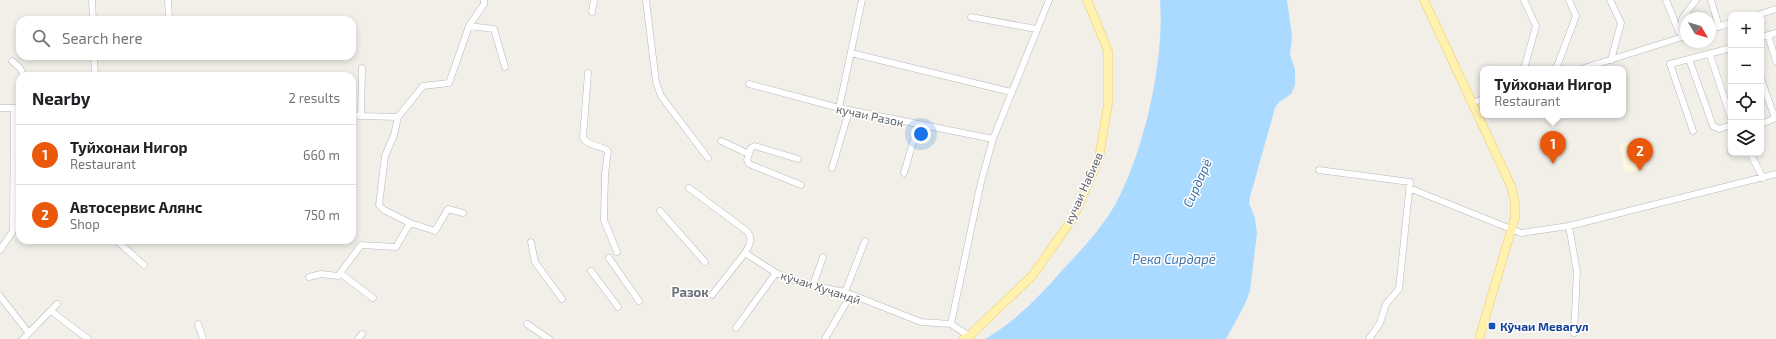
<!DOCTYPE html>
<meta charset="utf-8">
<style>
:root{--surface:#fff;--page:#f2f2f2;--text:#202124;--muted:#757577;--line:#e0e0e0;--accent:#ea580c}
body{margin:0;font-family:"Exo 2",sans-serif;background:var(--page);color:var(--text)}
.controls{position:absolute;right:12px;top:12px;display:grid;overflow:hidden;border-radius:8px;box-shadow:0 2px 6px #0003}
.controls button{width:36px;height:36px;display:grid;place-items:center;padding:0;border:0;border-bottom:1px solid var(--line);background:var(--surface);color:var(--text);font:20px sans-serif}
.compass{position:absolute;left:1680px;top:12px;width:36px;height:36px;border-radius:50%;background:var(--surface);box-shadow:0 2px 6px #0003;rotate:128deg}
.you{position:absolute;left:921px;top:134px;width:14px;height:14px;margin:-10px;border:3px solid #fff;border-radius:50%;background:#1a73e8;box-shadow:0 0 0 6px #1a73e833}
.badge{display:grid;place-items:center;width:26px;height:26px;border-radius:50%;background:var(--accent);color:#fff;font-size:13px;font-weight:700}
.pin{position:absolute;translate:-50% -33px;filter:drop-shadow(0 1px 2px #0008)}
.pin::after{content:'';position:absolute;top:21px;width:14px;height:12px;background:inherit;clip-path:polygon(0 0,100% 0,50% 100%)}
.popup{position:absolute;left:1480px;top:66px;width:146px;height:52px;box-sizing:border-box;display:grid;place-content:center;border-radius:8px;background:var(--surface);filter:drop-shadow(0 1px 3px #0005);font-size:13px;white-space:nowrap;color:var(--muted)}
.popup b{font-size:15px;color:var(--text)}
.popup::after{content:'';position:absolute;left:50%;top:100%;margin-left:-8px;border:8px solid transparent;border-top-color:var(--surface)}
.list{margin:0;padding:0;list-style:none}
h2{display:flex;justify-content:space-between;align-items:center;height:52px;margin:0;padding:0 16px;font-size:17px}
h2 small{font-size:13px;font-weight:400;color:var(--muted)}
.list li{display:grid;grid-template-columns:26px 1fr auto;gap:12px;align-items:center;box-sizing:border-box;height:60px;padding:0 16px;border-top:1px solid var(--line)}
.list b{display:block;font-size:15px;white-space:nowrap}
.list p{margin:0;font-size:13px;white-space:nowrap;color:var(--muted)}
.list em{font-size:13px;font-style:normal;color:var(--muted)}
.icon{flex:none;width:22px;height:22px;fill:none;stroke:currentColor;stroke-width:2;stroke-linecap:round;stroke-linejoin:round}
.map{position:relative;flex:none;width:1776px;height:339px;overflow:hidden}
.search{position:absolute;background:var(--surface);box-shadow:0 2px 6px #0003;left:16px;top:16px;width:340px;height:44px;display:flex;align-items:center;gap:10px;box-sizing:border-box;padding:0 14px;border-radius:12px;color:var(--muted);font-size:15px}
.panel{position:absolute;background:var(--surface);box-shadow:0 2px 6px #0003;left:16px;top:72px;width:340px;height:172px;border-radius:12px}
.map>svg:first-child{display:block}
.commercial{fill:#fef7e0}
.water{fill:#aadaff}
.lines{fill:none;stroke-linecap:round;stroke-linejoin:round}
.minor-casing{stroke:#b5b8bc;stroke-width:7}
.major-casing{stroke:#f2c960;stroke-width:9}
.minor{stroke:#fff;stroke-width:6}
.major{stroke:#fff2af;stroke-width:8}
.transit-dot{fill:#1a4fb4;stroke:#fff;stroke-width:1.5}
.labels{text-anchor:middle;dominant-baseline:central;stroke-width:3;stroke-linejoin:round;paint-order:stroke}
.street-label{font-size:12px;fill:#5f6368;stroke:#fff}
.transit-label{font-size:12px;font-weight:bold;fill:#164399;stroke:#fff;text-anchor:start}
.water-label{font-size:13px;font-style:italic;fill:#4174aa;stroke:#fff}
.neighbourhood-label{font-size:13px;font-weight:bold;fill:#70757a;stroke:#fff}
</style>
<div class="map">
<svg width="1776" height="339" viewBox="0 0 1776 339">
<rect width="100%" height="100%" fill="#f1efe8"/>
<path class="commercial" d="M1632,142L1638,171L1625,173L1619,144Z"/>
<path class="water" d="M1160,0H1287L1292,36L1290,55L1295,69V85L1291,94L1279,102L1275,108L1250,197L1249,203L1255,218L1257,233L1250,291L1244,306L1226,339H985C1013,323 1037,299 1058,275C1078,253 1100,231 1115,205C1144,153 1165,59 1160,0Z"/>
<g class="lines">
<g class="minor-casing">
<path id="minor" d="M92,0L93,20
M168,0L169,20
M646,0L656,82L661,96L708,158
M1610,0L1621,23L1611,60
M1666,0L1679,32
M1711,0L1719,27
M592,12L594,0
M1757,15L1776,9
M971,17L1036,29
M469,26L494,29L505,67
M1710,29L1731,23
M1768,35L1776,61
M1681,37L1682,19L1696,0
M1761,37L1776,33
M851,53L1011,92
M1710,55L1731,118
M94,56L95,76
M1689,59L1713,126L1719,129L1731,125
M12,61L20,68L24,76
M362,68L361,116L398,117
M1524,69L1536,26L1524,0
M1556,69L1576,16L1569,0
M1581,69L1686,36
M588,73L583,137C586,146 601,145 608,151L605,174L604,220L617,252
M1761,79L1775,118
M749,84L839,108L993,139
M1472,103L1483,99
M0,108H20
M839,108L862,0
M352,115L361,116
M1761,124L1776,118
M1693,131L1670,64L1731,48
M721,141L749,154L751,148L755,146L798,159
M1731,151V152
M1750,153L1763,178
M749,154L747,160L749,164L801,185
M832,168L849,111
M1319,170L1410,182L1399,289L1386,304L1380,323L1369,339
M904,173L918,125
M689,188L748,232C753,240 749,246 745,253L776,273L804,284L845,292L921,322L951,324L969,336
M1409,188L1521,233L1569,226L1776,174
M660,211L705,262
M410,223L435,231L448,209L463,213
M1569,226L1577,272L1574,333
M116,240L144,265
M531,242L535,262L562,299
M0,250L13,231L14,108
M609,258L639,301
M591,271L618,307
M340,273L373,298
M309,277L321,274L338,276L361,245L396,247L410,223L384,210L379,205L385,156L394,135L398,117L423,86L449,83L469,26L484,4V0
M813,285L823,257
M845,292L865,241
M712,295L745,253
M0,296L28,332
M51,311L88,339
M198,324L203,339
M527,324L549,339
M951,324L981,182L993,139L1049,0
M736,328L776,273
M23,339L57,304
M358,339L362,334
M825,339L850,296"/>
</g>
<g class="major-casing">
<path id="major" d="M1424,0L1511,186L1515,203V217L1479,339
M963,339L969,336L1032,276L1073,218L1099,158L1108,104V51L1087,0"/>
</g>
<use href="#minor" class="minor"/>
<use href="#major" class="major"/>
</g>
<rect class="transit-dot" x="1488" y="322" width="8" height="8" rx="2"/>
<g class="labels">
<g class="street-label">
<text transform="translate(870 115) rotate(12)">кучаи Разок</text>
<text transform="translate(1083 188) rotate(-66)">кучаи Набиев</text>
<text transform="translate(821 287) rotate(18)">кӯчаи Хуҷандӣ</text>
</g>
<g class="transit-label">
<text x="1500" y="326">Кӯчаи Мевагул</text>
</g>
<g class="water-label">
<text transform="translate(1197 183) rotate(-66)">Сирдарё</text>
<text x="1174" y="259">Река Сирдарё</text>
</g>
<g class="neighbourhood-label">
<text x="690" y="292">Разок</text>
</g>
</g>
</svg>
<div class="controls">
<button>+</button>
<button>−</button>
<button><svg class="icon" aria-label="locate" viewBox="0 0 24 24"><circle cx="12" cy="12" r="6"/><path d="M12 2v4M12 18v4M2 12h4M18 12h4"/></svg></button>
<button><svg class="icon" aria-label="layers" viewBox="0 0 24 24"><path d="M12 4l9 5-9 5-9-5zM3 14l9 5 9-5"/></svg></button>
</div>
<svg class="compass" viewBox="-18 -18 36 36"><path d="M0-13l5 13h-10z" fill="#e53935"/><path d="M0 13l5-13h-10z" fill="#757577"/></svg>
<div class="you"></div>
<div class="pin badge" style="left:1553px;top:164px">1</div>
<div class="popup"><b>Туйхонаи Нигор</b>Restaurant</div>
<div class="pin badge" style="left:1640px;top:171px">2</div>
<div class="search"><svg class="icon" aria-label="search" viewBox="0 0 24 24"><circle cx="10" cy="10" r="6"/><path d="M15 15l6 6"/></svg>Search here</div>
<section class="panel">
<h2>Nearby<small>2 results</small></h2>
<ul class="list">
<li><span class="badge">1</span><div><b>Туйхонаи Нигор</b><p>Restaurant</p></div><em>660 m</em></li>
<li><span class="badge">2</span><div><b>Автосервис Алянс</b><p>Shop</p></div><em>750 m</em></li>
</ul>
</section>
</div>
